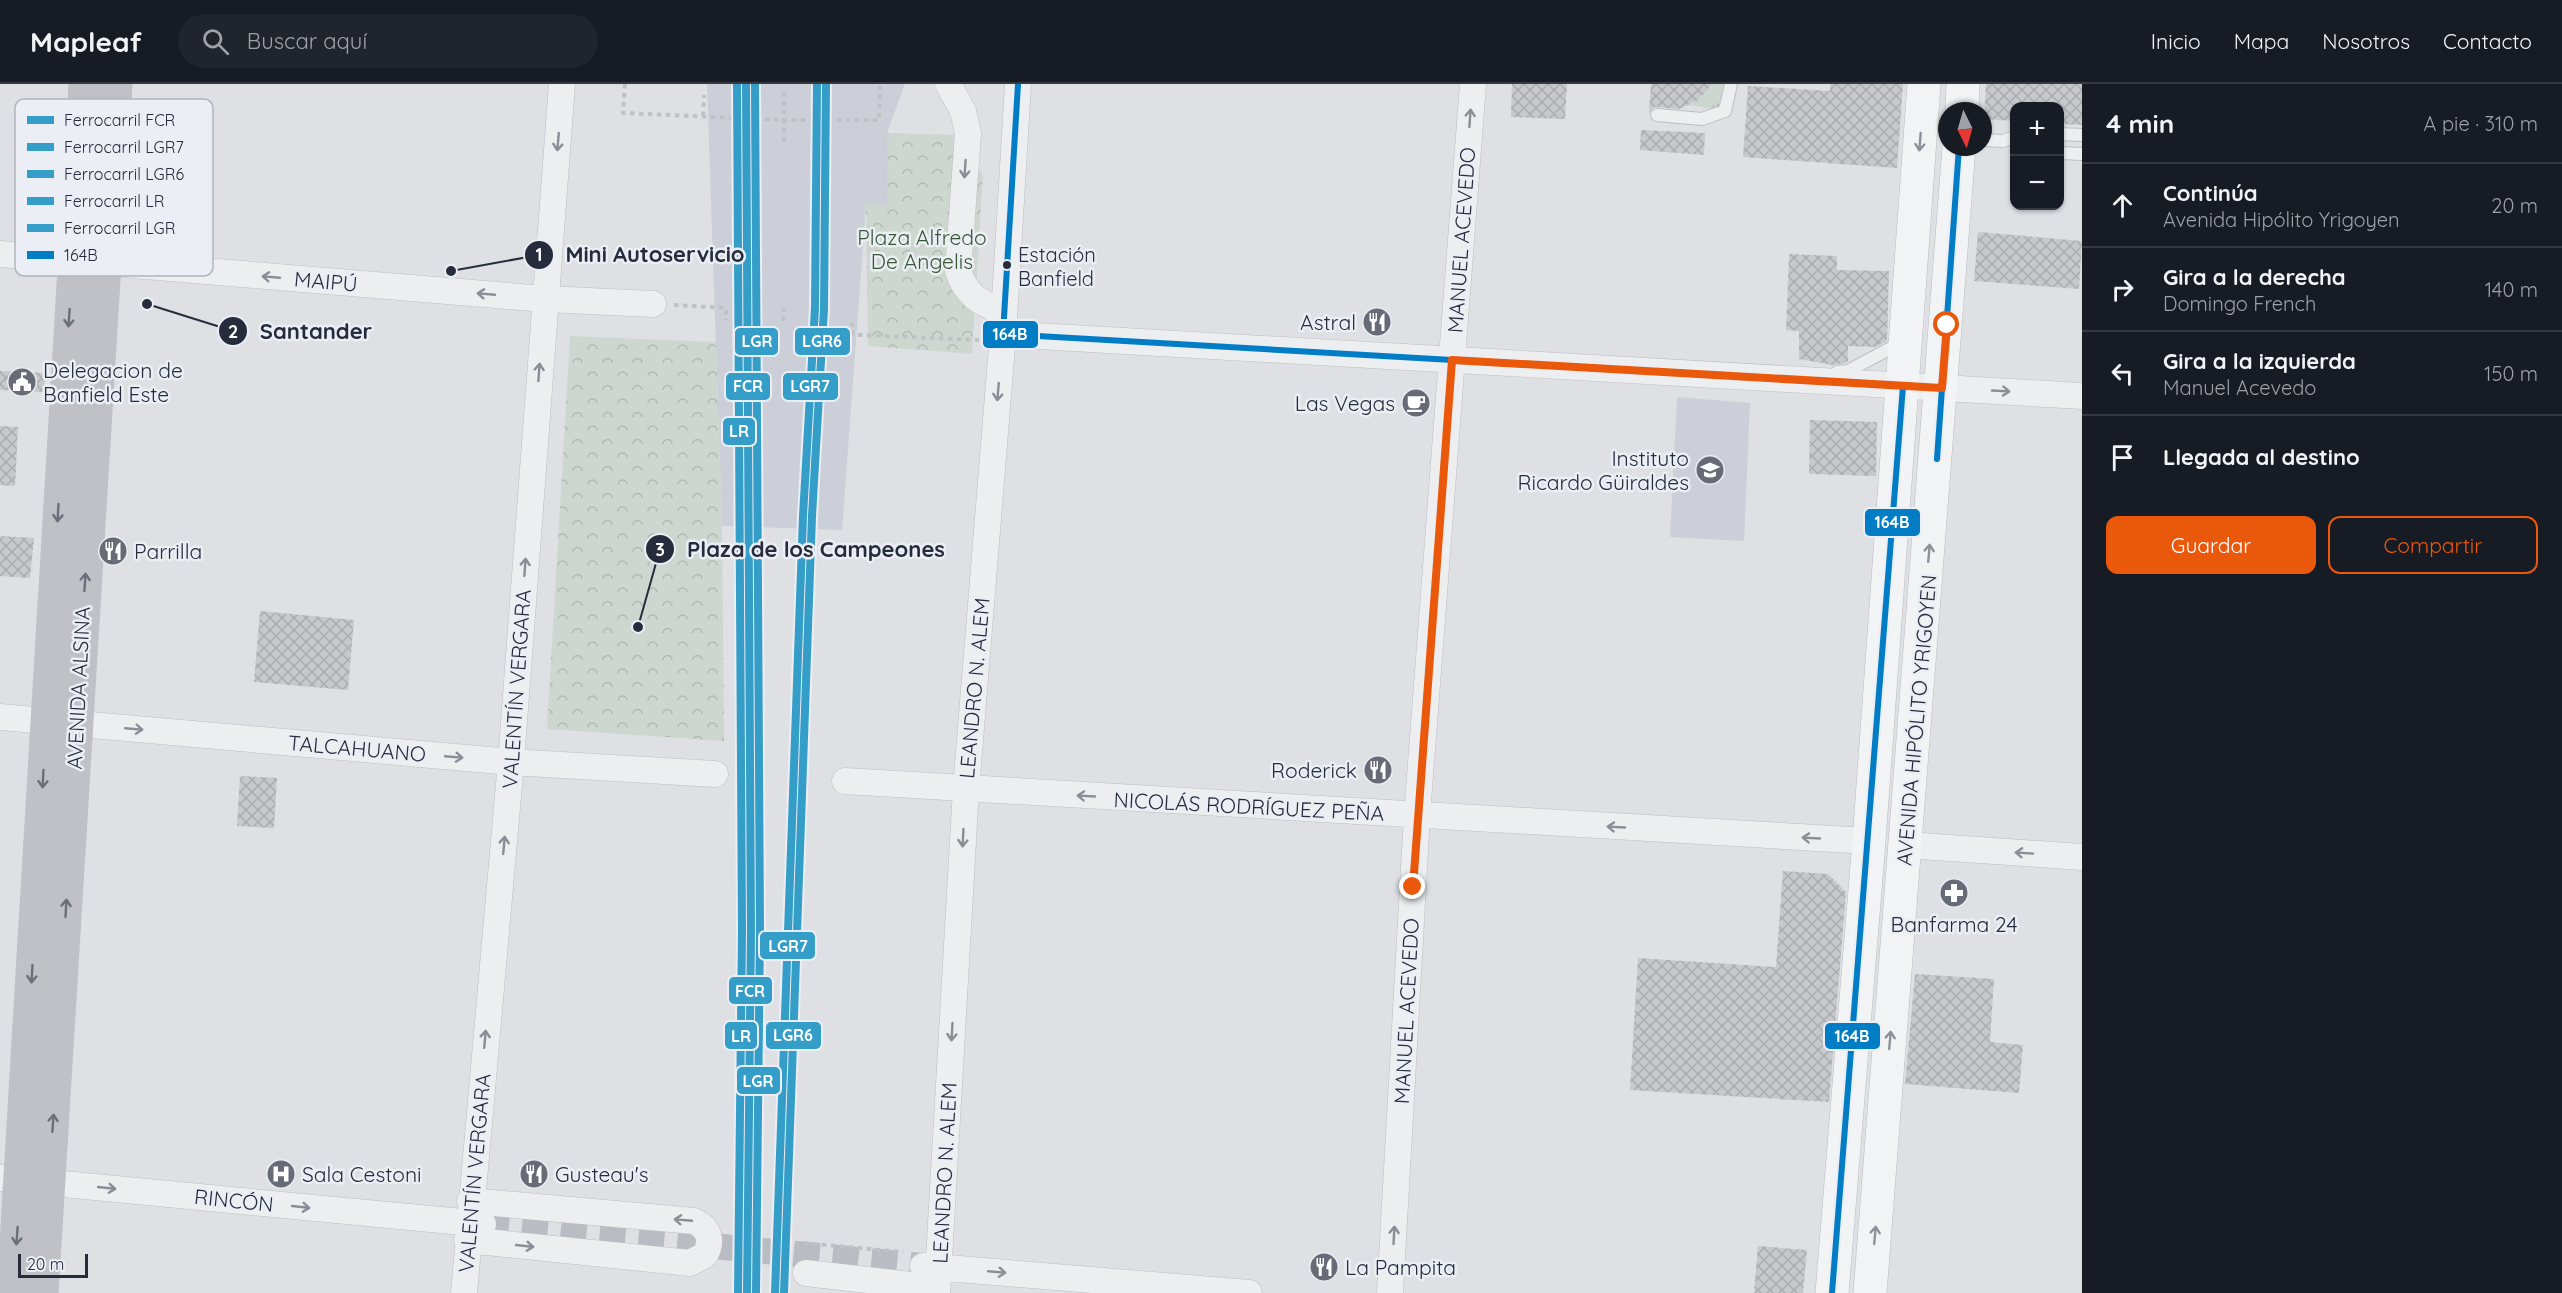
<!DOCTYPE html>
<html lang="es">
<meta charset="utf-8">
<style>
:root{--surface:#171b24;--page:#20242c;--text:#f1f3f6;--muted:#9ea1a6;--line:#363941;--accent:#ea580c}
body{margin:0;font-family:Quicksand,sans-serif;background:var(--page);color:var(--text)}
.controls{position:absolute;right:18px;top:18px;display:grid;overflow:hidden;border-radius:12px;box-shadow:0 2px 4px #0004}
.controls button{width:54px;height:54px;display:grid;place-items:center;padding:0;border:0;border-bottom:2px solid var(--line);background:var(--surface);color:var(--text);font:30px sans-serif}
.compass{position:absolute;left:1938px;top:18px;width:54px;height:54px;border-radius:50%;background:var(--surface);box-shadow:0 2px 4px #0004;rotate:175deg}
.scale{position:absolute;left:18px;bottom:15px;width:70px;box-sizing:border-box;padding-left:6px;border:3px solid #262c3b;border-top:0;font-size:16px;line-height:21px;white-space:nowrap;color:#262c3b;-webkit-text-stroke:4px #ebeef4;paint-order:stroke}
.stop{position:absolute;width:18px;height:18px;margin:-14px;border:4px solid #ea580c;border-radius:50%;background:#fff}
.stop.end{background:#ea580c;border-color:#fff;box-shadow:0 2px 6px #0008}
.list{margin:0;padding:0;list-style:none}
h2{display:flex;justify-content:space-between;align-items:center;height:78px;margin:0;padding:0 24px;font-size:26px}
h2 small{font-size:20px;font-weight:400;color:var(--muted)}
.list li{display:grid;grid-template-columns:39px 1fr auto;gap:18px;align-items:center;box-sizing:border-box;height:84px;padding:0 24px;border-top:2px solid var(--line)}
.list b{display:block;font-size:22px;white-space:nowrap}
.list p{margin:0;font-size:20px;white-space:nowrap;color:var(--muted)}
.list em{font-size:20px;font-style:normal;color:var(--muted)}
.actions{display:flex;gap:12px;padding:18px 24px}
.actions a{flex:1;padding:14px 0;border:2px solid var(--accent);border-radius:12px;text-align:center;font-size:21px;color:var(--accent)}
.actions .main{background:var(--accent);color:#fff}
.icon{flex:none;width:33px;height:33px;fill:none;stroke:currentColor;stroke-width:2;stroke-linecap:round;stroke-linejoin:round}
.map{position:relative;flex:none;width:2082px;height:1209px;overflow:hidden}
header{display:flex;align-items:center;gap:36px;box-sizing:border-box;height:84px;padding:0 30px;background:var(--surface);border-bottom:2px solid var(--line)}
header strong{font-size:28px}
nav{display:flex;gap:33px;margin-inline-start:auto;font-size:21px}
.search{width:420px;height:54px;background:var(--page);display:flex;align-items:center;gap:15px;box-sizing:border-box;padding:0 21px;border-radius:33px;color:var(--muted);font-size:22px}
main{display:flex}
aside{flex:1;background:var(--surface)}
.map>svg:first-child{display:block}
.built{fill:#cccfd7}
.grass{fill:url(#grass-tufts)}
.forest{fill:url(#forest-crowns)}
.building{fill:url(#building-cross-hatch)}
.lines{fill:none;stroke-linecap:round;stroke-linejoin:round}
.minor-tunnel{stroke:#b9bcc2;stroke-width:26;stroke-dasharray:26 13;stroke-linecap:butt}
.service-casing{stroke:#bcbec2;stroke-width:14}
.minor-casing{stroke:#bcbec2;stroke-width:27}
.primary-casing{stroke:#bbbdc1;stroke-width:34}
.path{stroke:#c0c1c6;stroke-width:4;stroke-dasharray:4.5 4.5;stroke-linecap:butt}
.service{stroke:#edeef0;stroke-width:12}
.minor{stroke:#edeef0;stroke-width:26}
.secondary{stroke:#bfc1c6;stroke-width:33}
.primary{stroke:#f2f3f4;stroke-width:33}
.bus-1-casing{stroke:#ebeef4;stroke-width:10}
.bus-1{stroke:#007dc5;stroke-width:6}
.rail-1-casing{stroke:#ebeef4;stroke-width:12}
.rail-2-casing{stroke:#ebeef4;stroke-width:12}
.rail-3-casing{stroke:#ebeef4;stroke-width:12}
.rail-4-casing{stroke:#ebeef4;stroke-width:12}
.rail-5-casing{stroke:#ebeef4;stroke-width:12}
.rail-1{stroke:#349ec9;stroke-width:8}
.rail-2{stroke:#349ec9;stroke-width:8}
.rail-3{stroke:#349ec9;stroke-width:8}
.rail-4{stroke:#349ec9;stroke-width:8}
.rail-5{stroke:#349ec9;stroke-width:8}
.oneway{stroke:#8a8d96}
.oneway2{stroke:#8c9098}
.oneway3{stroke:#6b6f7a}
.route{stroke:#ea580c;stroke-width:8}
.bus-dot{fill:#262c3b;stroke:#ebeef4;stroke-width:2}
.labels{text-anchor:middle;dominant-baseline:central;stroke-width:5;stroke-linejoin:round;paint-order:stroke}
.bus-label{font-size:20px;fill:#262c3b;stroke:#ebeef4;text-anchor:start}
.park-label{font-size:21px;fill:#375634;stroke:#ebeef4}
.street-label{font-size:21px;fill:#262c3b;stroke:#ebeef4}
.poi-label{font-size:21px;fill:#262c3b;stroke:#ebeef4;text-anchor:start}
.key{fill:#ebeef4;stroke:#b0b4bc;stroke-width:1.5}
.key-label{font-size:16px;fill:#262c3b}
.leader{fill:none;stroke:#262c3b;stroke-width:2}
.callout-dot{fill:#262c3b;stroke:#ebeef4;stroke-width:2}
.mark-label{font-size:18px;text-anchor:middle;font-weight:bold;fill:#fff}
.callout-label{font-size:22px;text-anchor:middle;font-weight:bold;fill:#262c3b;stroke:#ebeef4;stroke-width:5;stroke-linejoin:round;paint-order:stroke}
.line-badge{stroke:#ebeef4;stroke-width:2}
.badge-label{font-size:16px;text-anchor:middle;font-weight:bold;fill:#fff}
</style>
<header>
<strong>Mapleaf</strong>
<div class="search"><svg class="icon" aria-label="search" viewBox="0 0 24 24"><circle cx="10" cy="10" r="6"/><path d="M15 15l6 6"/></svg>Buscar aquí</div>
<nav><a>Inicio</a><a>Mapa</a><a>Nosotros</a><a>Contacto</a></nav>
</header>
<main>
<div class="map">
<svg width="2082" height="1209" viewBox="0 0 2082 1209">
<defs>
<pattern id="grass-tufts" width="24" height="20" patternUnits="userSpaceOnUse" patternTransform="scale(1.5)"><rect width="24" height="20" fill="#ced7cf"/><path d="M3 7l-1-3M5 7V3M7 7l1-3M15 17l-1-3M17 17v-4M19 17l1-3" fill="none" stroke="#b1b9b3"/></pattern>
<pattern id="forest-crowns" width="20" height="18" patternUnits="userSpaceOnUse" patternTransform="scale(1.5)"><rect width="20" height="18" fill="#ced7cf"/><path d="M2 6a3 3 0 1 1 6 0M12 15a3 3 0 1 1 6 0" fill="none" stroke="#b1b9b3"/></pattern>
<pattern id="building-cross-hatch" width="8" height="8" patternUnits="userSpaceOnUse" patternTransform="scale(1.5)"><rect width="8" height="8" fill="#c6c8cc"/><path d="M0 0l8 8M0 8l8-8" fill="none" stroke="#aaacb0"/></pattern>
</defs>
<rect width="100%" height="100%" fill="#dee0e4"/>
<path class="built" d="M707,0H905L887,49V121H866L842,446L722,442Z
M1677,313L1750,319L1744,457L1670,453Z"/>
<path class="grass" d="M1705,0H1731L1725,27L1689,21C1700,16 1703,12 1705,0Z"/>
<path class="forest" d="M887,49L959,51L983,91L972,270L868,262L866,120L887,121Z
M570,252L716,258L722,442L724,657L547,645Z"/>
<path class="building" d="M1512,0H1567L1565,35L1511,33Z
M1651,0H1712L1697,17L1679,25L1654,23L1649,29Z
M1830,0H1903L1897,84L1743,73L1748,2L1830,7Z
M1986,0H2082V41L2060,40V22H2014V37L1984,35Z
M1641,46L1705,49L1704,71L1640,66Z
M1978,148L2082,157L2079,205L1974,197Z
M1789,170L1837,172V186L1889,187L1887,257L1875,263L1848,262V277L1844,279L1833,281L1799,275V247L1786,246Z
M0,287L45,289L44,308L0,306Z
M1810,336L1877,338L1876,392L1809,390Z
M0,342L18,343L15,402L0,401Z
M0,452L34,454L30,494L0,492Z
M260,527L354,536L348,606L254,598Z
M240,692L277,694L274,744L237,742Z
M1783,787L1828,790L1846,808L1829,1018L1630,1006L1638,874L1776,883Z
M1915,890L1994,895L1990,958L2023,961L2019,1009L1905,1000Z
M1758,1162L1807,1166L1803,1209H1754Z"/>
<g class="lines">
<path class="minor-tunnel" d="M483,1140L922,1182"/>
<g class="service-casing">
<path id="service" d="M1657,31L1702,35L1725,27L1731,0
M2060,50L2082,51
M1983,56L2003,57L2014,53
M2060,69L2082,70
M1837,288L1848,287L1902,258"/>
</g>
<g class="minor-casing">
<path id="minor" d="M948,0L963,27L968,49L958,187C966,211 980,220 1004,227
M0,170L545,215L653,220
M1003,250L2082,312
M0,633L511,678L715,690
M845,697L1869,757
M1906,761L2082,773
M0,1094L483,1140
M467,1156L690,1179L705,1171C713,1157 709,1144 694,1137L470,1117
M923,1182L1249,1209
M806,1189L937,1204
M464,1209L511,678L562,0
M937,1209L966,705L1003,250L1018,0
M1390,1209L1417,731L1473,0"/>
</g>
<g class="primary-casing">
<path id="primary" d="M1962,27L1963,0
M1832,1209L1869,757L1924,0
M1870,1209L1959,63"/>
</g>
<path class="path" d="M625,0L623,29L784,36H879L880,0
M784,8V58
M703,32L704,11
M674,221L726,224V236
M783,237L784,225
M840,250L979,256
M852,251V239
M804,1159L903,1168"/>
<use href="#service" class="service"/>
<use href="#minor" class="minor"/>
<path class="secondary" d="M13,1209L85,0
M42,1209L116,0"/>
<use href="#primary" class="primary"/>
<g class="bus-1-casing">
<path id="bus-1" d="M1018,0L1003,250L1903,302L1832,1209
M1937,375L1959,63"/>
</g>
<use href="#bus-1" class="bus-1"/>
<g class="rail-1-casing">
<path id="rail-1" d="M746,0L751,848L747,1209"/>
</g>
<g class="rail-2-casing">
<path id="rail-2" d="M775,1209L803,432L815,224L817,0"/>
</g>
<g class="rail-3-casing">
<path id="rail-3" d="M784,1209L812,432L824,225L826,0"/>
</g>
<g class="rail-4-casing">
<path id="rail-4" d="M737,0L742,848L738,1209"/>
</g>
<g class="rail-5-casing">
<path id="rail-5" d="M755,0L760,848L756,1209"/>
</g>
<use href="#rail-1" class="rail-1"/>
<use href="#rail-2" class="rail-2"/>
<use href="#rail-3" class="rail-3"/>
<use href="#rail-4" class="rail-4"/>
<use href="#rail-5" class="rail-5"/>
</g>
<defs><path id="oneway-shaft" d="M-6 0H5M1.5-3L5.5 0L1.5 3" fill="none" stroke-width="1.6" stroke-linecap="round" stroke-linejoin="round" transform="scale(1.5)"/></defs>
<g class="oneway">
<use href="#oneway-shaft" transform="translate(1470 34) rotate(-86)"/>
<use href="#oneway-shaft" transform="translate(558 58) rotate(95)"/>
<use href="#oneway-shaft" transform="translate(965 85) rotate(94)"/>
<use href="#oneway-shaft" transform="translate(271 193) rotate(-175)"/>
<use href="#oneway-shaft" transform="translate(486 210) rotate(-175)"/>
<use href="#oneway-shaft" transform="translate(539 288) rotate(-86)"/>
<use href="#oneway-shaft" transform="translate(2001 307) rotate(3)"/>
<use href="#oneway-shaft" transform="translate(998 308) rotate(95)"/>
<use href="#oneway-shaft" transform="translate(525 483) rotate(-86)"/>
<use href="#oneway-shaft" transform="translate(134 645) rotate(5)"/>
<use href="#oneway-shaft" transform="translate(454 673) rotate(5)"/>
<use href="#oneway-shaft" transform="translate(1086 712) rotate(-177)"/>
<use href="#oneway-shaft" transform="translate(1616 743) rotate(-177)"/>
<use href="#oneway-shaft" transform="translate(963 754) rotate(93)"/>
<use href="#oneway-shaft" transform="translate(1811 754) rotate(-177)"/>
<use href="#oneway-shaft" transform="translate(504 761) rotate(-85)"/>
<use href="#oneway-shaft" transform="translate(2024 769) rotate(-176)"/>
<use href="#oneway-shaft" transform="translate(952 948) rotate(93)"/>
<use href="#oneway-shaft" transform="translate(485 955) rotate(-85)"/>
<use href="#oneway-shaft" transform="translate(107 1104) rotate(6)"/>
<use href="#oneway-shaft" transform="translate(301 1123) rotate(6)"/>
<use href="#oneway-shaft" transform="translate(683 1136) rotate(-175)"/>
<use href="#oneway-shaft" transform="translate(1394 1151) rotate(-87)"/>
<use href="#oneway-shaft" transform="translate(525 1162) rotate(6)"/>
<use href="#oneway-shaft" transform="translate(997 1188) rotate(5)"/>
</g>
<g class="oneway2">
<use href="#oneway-shaft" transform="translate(1920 58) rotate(94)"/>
<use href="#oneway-shaft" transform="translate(1929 469) rotate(-85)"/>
<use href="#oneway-shaft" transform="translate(1890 956) rotate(-85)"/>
<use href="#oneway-shaft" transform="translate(1875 1151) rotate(-85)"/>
</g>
<g class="oneway3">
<use href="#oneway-shaft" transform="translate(69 234) rotate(94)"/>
<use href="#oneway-shaft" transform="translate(58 429) rotate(93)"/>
<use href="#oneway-shaft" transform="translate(85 498) rotate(-86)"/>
<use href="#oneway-shaft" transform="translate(43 695) rotate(93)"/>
<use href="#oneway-shaft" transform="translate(66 824) rotate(-87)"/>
<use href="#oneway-shaft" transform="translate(32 890) rotate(93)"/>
<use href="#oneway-shaft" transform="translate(53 1039) rotate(-86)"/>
<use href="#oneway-shaft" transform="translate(17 1152) rotate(94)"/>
</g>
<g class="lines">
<path class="route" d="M1413,803L1452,276L1942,304L1947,241"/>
</g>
<defs>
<g id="restaurant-disc" transform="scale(1.5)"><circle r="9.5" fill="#666b76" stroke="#ebeef4"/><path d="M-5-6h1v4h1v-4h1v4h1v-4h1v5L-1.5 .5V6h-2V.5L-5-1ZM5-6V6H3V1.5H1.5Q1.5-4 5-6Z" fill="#fff"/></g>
<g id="civic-disc" transform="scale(1.5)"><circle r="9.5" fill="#666b76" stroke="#ebeef4"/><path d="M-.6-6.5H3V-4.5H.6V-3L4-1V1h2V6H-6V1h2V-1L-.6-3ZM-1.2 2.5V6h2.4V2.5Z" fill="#fff"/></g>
<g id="cafe-disc" transform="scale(1.5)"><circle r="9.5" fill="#666b76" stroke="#ebeef4"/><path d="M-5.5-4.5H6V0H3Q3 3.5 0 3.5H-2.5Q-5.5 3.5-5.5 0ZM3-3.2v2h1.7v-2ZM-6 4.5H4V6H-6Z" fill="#fff"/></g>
<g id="school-disc" transform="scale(1.5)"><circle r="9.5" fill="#666b76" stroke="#ebeef4"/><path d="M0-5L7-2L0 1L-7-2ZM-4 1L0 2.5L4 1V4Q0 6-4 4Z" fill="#fff"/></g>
<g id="pharmacy-disc" transform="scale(1.5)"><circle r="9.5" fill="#666b76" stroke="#ebeef4"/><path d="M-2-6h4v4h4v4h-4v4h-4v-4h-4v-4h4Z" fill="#fff"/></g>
<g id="hospital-disc" transform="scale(1.5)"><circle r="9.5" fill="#666b76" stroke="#ebeef4"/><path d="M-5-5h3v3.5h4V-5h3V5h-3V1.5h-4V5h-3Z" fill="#fff"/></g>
</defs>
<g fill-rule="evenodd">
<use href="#restaurant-disc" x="1377" y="238"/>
<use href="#civic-disc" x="22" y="298"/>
<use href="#cafe-disc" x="1416" y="319"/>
<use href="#school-disc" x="1710" y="386"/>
<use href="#restaurant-disc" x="113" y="467"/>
<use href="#restaurant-disc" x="1378" y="686"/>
<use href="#pharmacy-disc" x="1954" y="809"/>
<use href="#hospital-disc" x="281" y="1090"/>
<use href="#restaurant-disc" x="534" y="1090"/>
<use href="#restaurant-disc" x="1324" y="1183"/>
</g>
<circle class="bus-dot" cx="1007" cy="181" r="5"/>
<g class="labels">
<g class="bus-label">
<text x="1018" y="170">Estación<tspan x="1018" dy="24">Banfield</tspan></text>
</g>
<g class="park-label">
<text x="922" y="153">Plaza Alfredo<tspan x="922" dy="24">De Angelis</tspan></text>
</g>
<g class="street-label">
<text transform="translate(1461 156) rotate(-86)">MANUEL ACEVEDO</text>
<text transform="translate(326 197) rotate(5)">MAIPÚ</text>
<text transform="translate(78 604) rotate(-87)">AVENIDA ALSINA</text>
<text transform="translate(974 604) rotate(-85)">LEANDRO N. ALEM</text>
<text transform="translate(516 605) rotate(-86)">VALENTÍN VERGARA</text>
<text transform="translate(1916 636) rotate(-85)">AVENIDA HIPÓLITO YRIGOYEN</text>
<text transform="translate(357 664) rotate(5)">TALCAHUANO</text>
<text transform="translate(1249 722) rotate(3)">NICOLÁS RODRÍGUEZ PEÑA</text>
<text transform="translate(1406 927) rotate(-87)">MANUEL ACEVEDO</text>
<text transform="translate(474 1089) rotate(-85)">VALENTÍN VERGARA</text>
<text transform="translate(944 1089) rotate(-87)">LEANDRO N. ALEM</text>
<text transform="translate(234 1116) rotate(6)">RINCÓN</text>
</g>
<g class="poi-label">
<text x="1356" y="238" text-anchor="end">Astral</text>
<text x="43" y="286">Delegacion de<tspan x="43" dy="24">Banfield Este</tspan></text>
<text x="1395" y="319" text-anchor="end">Las Vegas</text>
<text x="1689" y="374" text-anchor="end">Instituto<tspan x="1689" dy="24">Ricardo Güiraldes</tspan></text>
<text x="134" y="467">Parrilla</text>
<text x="1357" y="686" text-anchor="end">Roderick</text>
<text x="1954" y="840" text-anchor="middle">Banfarma 24</text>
<text x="302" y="1090">Sala Cestoni</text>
<text x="555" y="1090">Gusteau's</text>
<text x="1345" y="1183">La Pampita</text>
</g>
</g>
<rect x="15" y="15" width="198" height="177" rx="9" class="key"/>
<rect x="27" y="32" width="27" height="8" fill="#349ec9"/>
<rect x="27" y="59" width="27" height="8" fill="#349ec9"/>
<rect x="27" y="86" width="27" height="8" fill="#349ec9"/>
<rect x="27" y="113" width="27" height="8" fill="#349ec9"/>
<rect x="27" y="140" width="27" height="8" fill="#349ec9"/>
<rect x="27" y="167" width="27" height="8" fill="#007dc5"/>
<g class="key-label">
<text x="64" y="42">Ferrocarril FCR</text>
<text x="64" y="69">Ferrocarril LGR7</text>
<text x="64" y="96">Ferrocarril LGR6</text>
<text x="64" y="123">Ferrocarril LR</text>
<text x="64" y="150">Ferrocarril LGR</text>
<text x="64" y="177">164B</text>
</g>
<path class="leader" d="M451 187L539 171M147 220L233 247M638 543L660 465"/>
<g class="callout-dot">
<circle cx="451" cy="187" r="6"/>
<circle cx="147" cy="220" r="6"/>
<circle cx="638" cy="543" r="6"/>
<circle cx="539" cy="171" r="15"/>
<circle cx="233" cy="247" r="15"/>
<circle cx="660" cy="465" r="15"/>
</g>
<g class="mark-label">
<text x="539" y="177">1</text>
<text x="233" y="254">2</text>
<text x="660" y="472">3</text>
</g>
<g class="callout-label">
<text x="655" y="178">Mini Autoservicio</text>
<text x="316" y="255">Santander</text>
<text x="816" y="473">Plaza de los Campeones</text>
</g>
<g class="line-badge">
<rect x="982" y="236" width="57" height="29" rx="6" fill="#007dc5"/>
<rect x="734" y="243" width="45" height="29" rx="6" fill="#349ec9"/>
<rect x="794" y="243" width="57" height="29" rx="6" fill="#349ec9"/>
<rect x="725" y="288" width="46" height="29" rx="6" fill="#349ec9"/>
<rect x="782" y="288" width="57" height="29" rx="6" fill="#349ec9"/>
<rect x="722" y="333" width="34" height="29" rx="6" fill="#349ec9"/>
<rect x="1864" y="424" width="57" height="29" rx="6" fill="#007dc5"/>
<rect x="759" y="847" width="57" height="29" rx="6" fill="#349ec9"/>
<rect x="728" y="892" width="45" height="29" rx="6" fill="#349ec9"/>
<rect x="765" y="937" width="57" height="29" rx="6" fill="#349ec9"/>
<rect x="724" y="937" width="34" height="29" rx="6" fill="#349ec9"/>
<rect x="1824" y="938" width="57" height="28" rx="6" fill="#007dc5"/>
<rect x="736" y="982" width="45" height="29" rx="6" fill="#349ec9"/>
</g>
<g class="badge-label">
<text x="1010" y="256">164B</text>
<text x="757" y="263">LGR</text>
<text x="822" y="263">LGR6</text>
<text x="748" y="308">FCR</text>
<text x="810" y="308">LGR7</text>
<text x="739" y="353">LR</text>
<text x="1892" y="444">164B</text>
<text x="788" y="868">LGR7</text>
<text x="750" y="913">FCR</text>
<text x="793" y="957">LGR6</text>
<text x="741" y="958">LR</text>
<text x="1852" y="958">164B</text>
<text x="758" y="1003">LGR</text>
</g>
</svg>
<div class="controls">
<button>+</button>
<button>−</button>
</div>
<svg class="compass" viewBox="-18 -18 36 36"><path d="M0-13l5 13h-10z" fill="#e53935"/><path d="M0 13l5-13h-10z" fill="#9ea1a6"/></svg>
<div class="scale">20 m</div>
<div class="stop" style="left:1947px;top:241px"></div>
<div class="stop end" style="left:1413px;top:803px"></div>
</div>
<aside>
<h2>4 min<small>A pie · 310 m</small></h2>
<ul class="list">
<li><svg class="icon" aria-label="ahead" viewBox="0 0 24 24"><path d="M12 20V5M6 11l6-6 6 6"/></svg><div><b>Continúa</b><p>Avenida Hipólito Yrigoyen</p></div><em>20 m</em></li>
<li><svg class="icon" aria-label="right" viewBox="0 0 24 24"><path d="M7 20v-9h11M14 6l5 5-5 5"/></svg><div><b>Gira a la derecha</b><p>Domingo French</p></div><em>140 m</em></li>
<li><svg class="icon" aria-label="left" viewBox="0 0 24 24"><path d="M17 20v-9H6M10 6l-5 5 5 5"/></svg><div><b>Gira a la izquierda</b><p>Manuel Acevedo</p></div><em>150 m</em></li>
<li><svg class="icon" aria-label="arrive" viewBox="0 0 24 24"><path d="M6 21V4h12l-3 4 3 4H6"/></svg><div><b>Llegada al destino</b></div></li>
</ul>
<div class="actions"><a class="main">Guardar</a><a>Compartir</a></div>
</aside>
</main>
